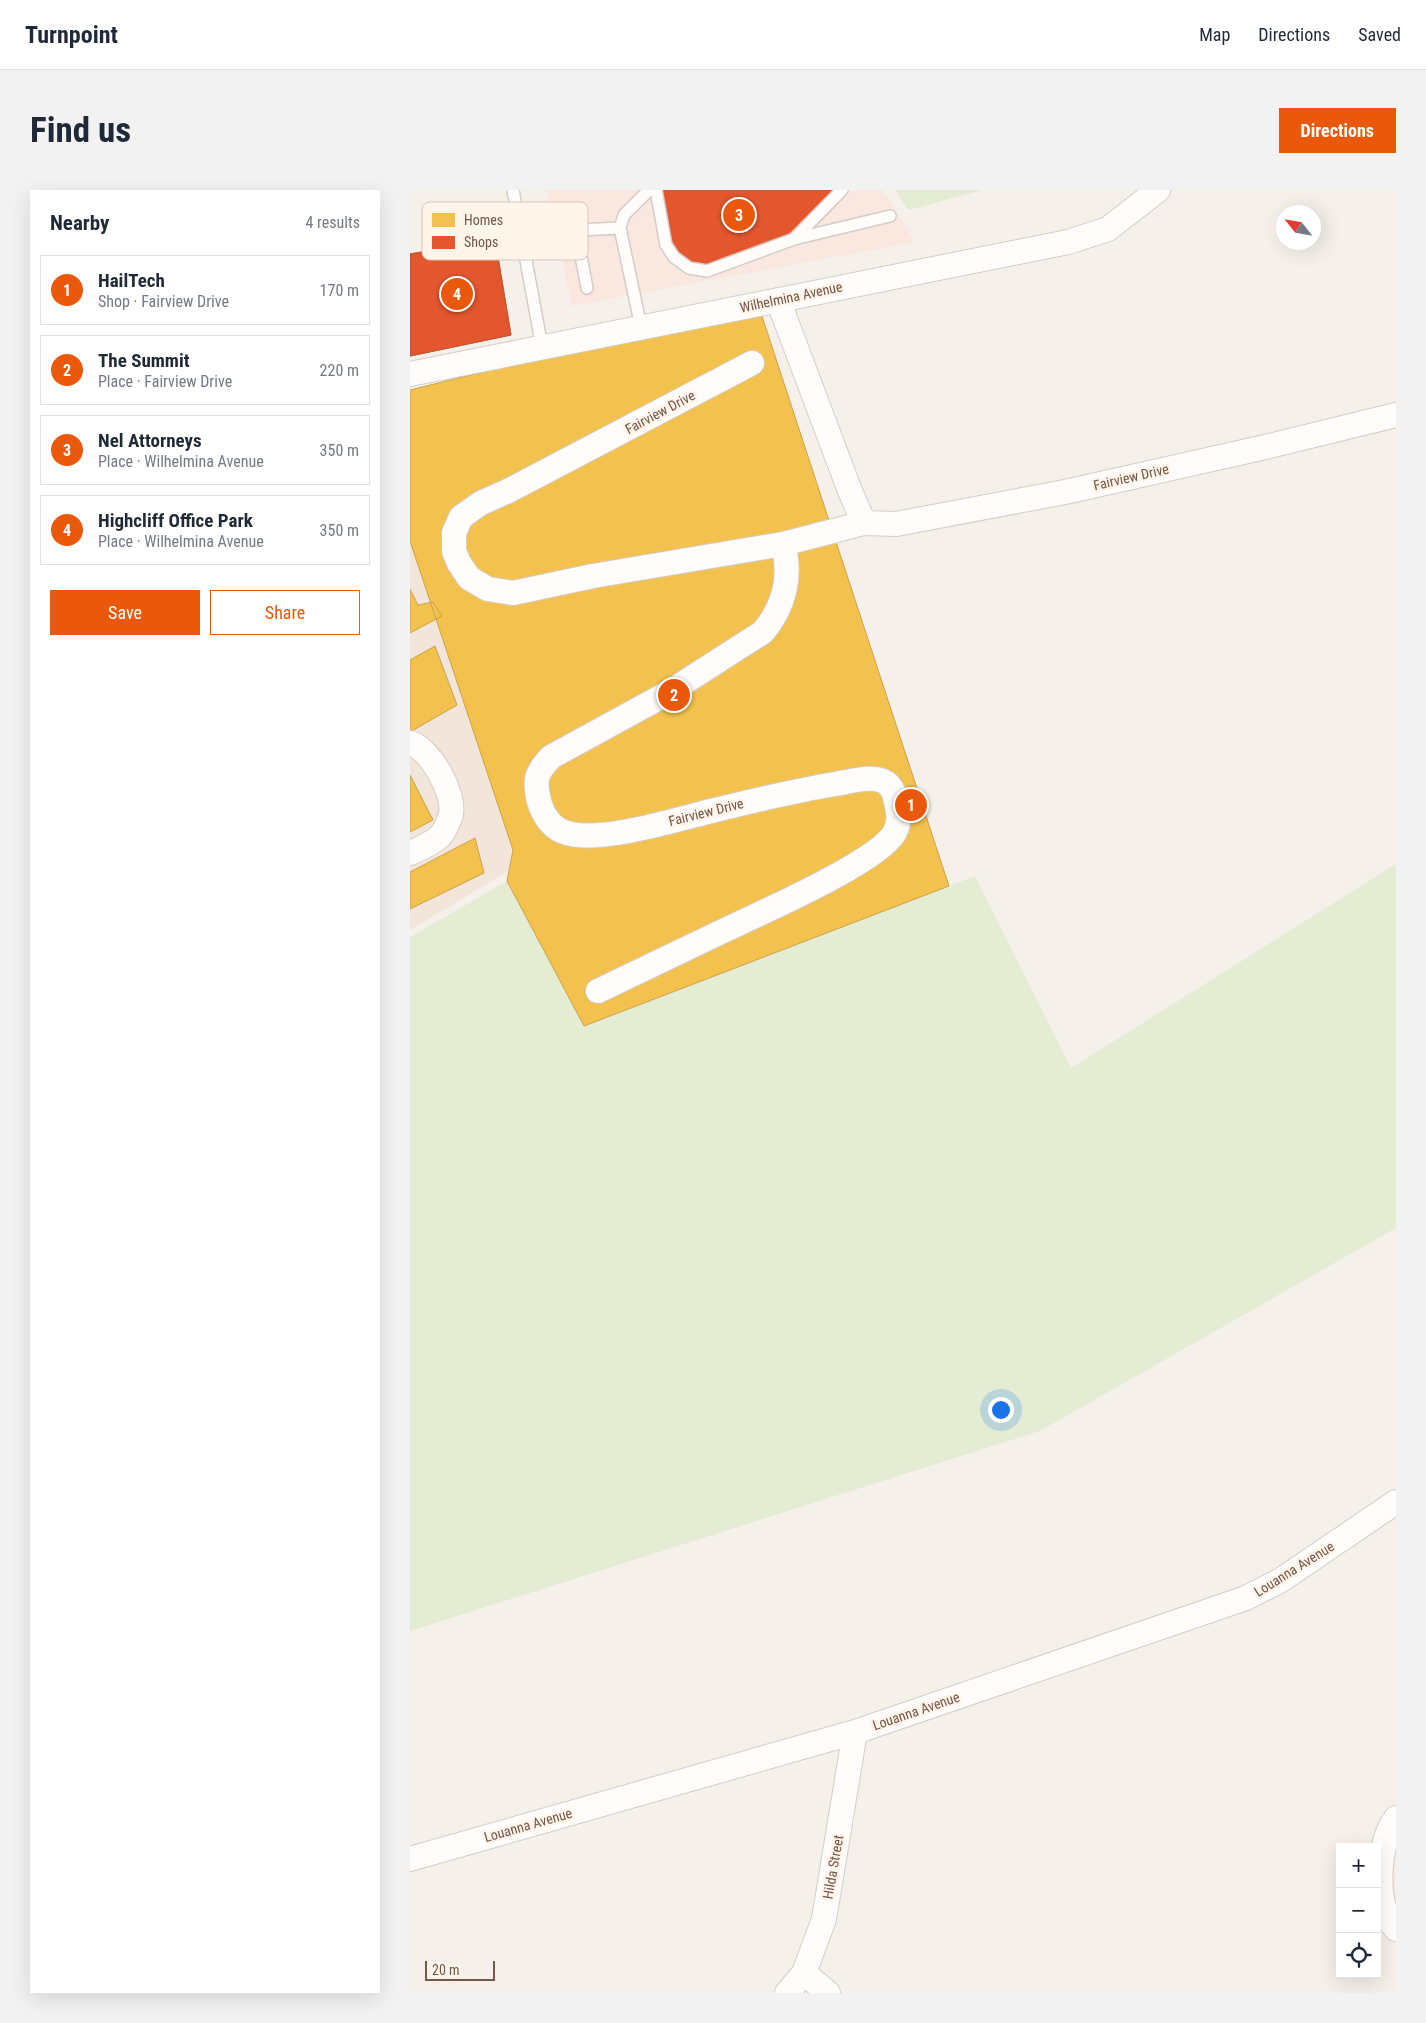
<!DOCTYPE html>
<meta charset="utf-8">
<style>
:root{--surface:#fff;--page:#f2f2f3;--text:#1f2937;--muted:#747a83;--line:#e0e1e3;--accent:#ea580c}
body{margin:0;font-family:"Roboto Condensed",sans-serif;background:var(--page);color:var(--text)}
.controls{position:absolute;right:15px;bottom:15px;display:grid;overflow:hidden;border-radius:0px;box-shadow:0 5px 20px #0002}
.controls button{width:45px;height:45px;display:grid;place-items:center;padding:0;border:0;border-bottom:1px solid var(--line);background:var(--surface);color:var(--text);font:25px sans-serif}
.compass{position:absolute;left:866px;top:15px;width:45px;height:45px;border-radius:50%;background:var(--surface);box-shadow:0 5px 20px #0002;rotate:301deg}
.scale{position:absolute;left:15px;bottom:12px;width:70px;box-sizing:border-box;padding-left:5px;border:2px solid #755649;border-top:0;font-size:14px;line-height:18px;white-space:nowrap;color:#755649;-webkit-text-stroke:4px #fff5ea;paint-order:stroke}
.you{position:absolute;left:590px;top:1219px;width:18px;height:18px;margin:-12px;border:4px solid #fff;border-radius:50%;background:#1a73e8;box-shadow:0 0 0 8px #1a73e833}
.badge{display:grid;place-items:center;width:32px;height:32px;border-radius:50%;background:var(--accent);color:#fff;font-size:16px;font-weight:700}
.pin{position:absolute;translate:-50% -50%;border:2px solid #fff;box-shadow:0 1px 5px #0006}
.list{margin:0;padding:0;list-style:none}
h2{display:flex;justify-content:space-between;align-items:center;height:65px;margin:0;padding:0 20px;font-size:21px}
h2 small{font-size:16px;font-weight:400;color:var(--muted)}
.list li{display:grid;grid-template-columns:32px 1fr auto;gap:15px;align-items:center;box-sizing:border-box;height:70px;margin:0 10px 10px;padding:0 10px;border:1px solid var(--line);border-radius:0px}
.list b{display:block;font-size:19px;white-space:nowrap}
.list p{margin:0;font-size:16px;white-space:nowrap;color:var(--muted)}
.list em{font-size:16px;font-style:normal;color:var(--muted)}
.actions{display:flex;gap:10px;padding:15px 20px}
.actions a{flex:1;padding:11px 0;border:1px solid var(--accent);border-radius:0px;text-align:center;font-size:18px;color:var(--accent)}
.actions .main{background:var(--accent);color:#fff}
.icon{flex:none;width:28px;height:28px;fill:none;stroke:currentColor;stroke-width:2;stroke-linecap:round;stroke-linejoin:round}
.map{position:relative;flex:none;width:986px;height:1803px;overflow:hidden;border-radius:0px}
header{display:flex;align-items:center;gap:30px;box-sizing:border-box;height:70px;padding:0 25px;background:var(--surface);border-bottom:1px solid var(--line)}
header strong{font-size:24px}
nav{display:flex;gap:28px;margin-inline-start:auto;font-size:18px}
.intro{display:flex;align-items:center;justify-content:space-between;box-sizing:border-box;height:120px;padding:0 30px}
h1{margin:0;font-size:35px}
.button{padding:12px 22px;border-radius:0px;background:var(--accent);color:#fff;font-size:18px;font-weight:700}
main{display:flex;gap:30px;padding:0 30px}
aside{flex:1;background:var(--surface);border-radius:0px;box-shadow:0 5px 20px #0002}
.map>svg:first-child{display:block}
.residential{fill:#f2e5da}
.commercial{fill:#fae7e0}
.green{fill:#e4edd4}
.homes{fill:#f2c14e;stroke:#cca14c}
.shops{fill:#e4572e;stroke:#c35736}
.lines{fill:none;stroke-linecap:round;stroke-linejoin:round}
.lane-casing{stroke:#d5ccc6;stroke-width:14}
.street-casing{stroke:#d5ccc6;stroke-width:26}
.lane{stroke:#fefdfc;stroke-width:11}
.street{stroke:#fefdfc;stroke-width:24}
.labels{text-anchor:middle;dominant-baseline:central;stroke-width:5;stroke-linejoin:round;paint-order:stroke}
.street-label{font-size:14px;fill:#755649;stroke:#fff5ea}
.key{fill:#fff5ea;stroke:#d6c5ba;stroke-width:1}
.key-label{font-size:14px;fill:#755649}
</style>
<header>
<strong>Turnpoint</strong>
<nav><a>Map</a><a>Directions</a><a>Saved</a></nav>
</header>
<div class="intro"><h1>Find us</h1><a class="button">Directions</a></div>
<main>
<aside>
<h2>Nearby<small>4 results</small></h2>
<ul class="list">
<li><span class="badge">1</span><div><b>HailTech</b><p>Shop · Fairview Drive</p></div><em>170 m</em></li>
<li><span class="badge">2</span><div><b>The Summit</b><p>Place · Fairview Drive</p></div><em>220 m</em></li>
<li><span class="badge">3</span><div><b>Nel Attorneys</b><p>Place · Wilhelmina Avenue</p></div><em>350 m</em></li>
<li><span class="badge">4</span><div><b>Highcliff Office Park</b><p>Place · Wilhelmina Avenue</p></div><em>350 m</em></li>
</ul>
<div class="actions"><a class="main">Save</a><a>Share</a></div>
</aside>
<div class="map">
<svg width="986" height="1803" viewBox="0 0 986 1803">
<rect width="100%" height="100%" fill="#f6f0ea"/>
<path class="residential" d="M0,329L55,465L107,676L0,740Z"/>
<path class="commercial" d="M136,0H473L505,52L162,116Z"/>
<path class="green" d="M485,0H573L498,20Z
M986,674V1038L630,1241L0,1441V747L97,691L174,836L565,686L661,878Z"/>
<path class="homes" d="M348,114L539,696L174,836L97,691L103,660L0,351V200Z
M0,399L8,415L23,412L32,426L0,443Z
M25,456L47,515L0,542V470Z
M0,585L23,630L0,642Z
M65,648L74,683L0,719V682Z"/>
<path class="shops" d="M246,0H432L384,49L297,81L279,78L256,55Z
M85,49L101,145L0,166V64Z
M85,49L101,145L0,166V64Z"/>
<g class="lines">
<g class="lane-casing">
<path id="lane" d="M103,0L132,157
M246,0L256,55L264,67L279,78L297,81L384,49L480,26
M384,49L432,0
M177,98L167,45L169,40L210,38
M231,137L210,38L214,25L239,0"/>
</g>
<g class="street-casing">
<path id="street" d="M368,110L440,301L454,333L486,334L655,302L851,258L986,225
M342,173L98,301L71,313L51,327L44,343V361L49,373L59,388L78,399L103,403L183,386L373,354L454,333
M0,184L658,52L698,39L748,0
M0,553C20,558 45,603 41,624C40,629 34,641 31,645C24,653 9,659 0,663
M188,801C229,781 271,761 313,741C348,724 469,672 485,642C488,636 489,628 488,622C486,611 485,596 473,591C460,585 438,592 425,594C383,601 342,611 301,621C265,630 191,653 157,643C142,639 133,625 129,611C124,589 126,583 141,567L258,503L353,442C374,417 382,387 373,354
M986,1628C969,1651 966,1700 977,1726C979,1731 983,1735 986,1739
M0,1669L445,1542L836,1408L871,1390L986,1312
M394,1783L418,1803
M377,1803L394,1783L414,1729L445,1542"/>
</g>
<use href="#lane" class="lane"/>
<use href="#street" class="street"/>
</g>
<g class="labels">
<g class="street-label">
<text transform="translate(381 107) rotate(-12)">Wilhelmina Avenue</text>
<text transform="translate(250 222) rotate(-28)">Fairview Drive</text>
<text transform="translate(721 287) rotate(-13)">Fairview Drive</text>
<text transform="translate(296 622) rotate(-14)">Fairview Drive</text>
<text transform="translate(884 1379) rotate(-32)">Louanna Avenue</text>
<text transform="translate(506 1521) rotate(-19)">Louanna Avenue</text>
<text transform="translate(118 1635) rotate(-16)">Louanna Avenue</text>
<text transform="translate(423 1677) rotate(-80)">Hilda Street</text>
</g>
</g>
<rect x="12" y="12" width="166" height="58" rx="8" class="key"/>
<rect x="22" y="23" width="23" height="14" fill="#f2c14e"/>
<rect x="22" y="46" width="23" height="13" fill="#e4572e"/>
<g class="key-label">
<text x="54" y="35">Homes</text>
<text x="54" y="57">Shops</text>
</g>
</svg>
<div class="controls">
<button>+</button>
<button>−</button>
<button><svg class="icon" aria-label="locate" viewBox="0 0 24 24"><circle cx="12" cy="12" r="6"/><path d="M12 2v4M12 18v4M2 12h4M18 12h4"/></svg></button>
</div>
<svg class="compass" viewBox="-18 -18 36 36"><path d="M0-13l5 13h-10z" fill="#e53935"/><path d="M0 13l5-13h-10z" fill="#747a83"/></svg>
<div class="scale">20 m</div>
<div class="you"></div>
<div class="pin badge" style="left:501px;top:615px">1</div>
<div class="pin badge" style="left:264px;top:505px">2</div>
<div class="pin badge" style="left:329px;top:25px">3</div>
<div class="pin badge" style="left:47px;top:104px">4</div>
</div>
</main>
